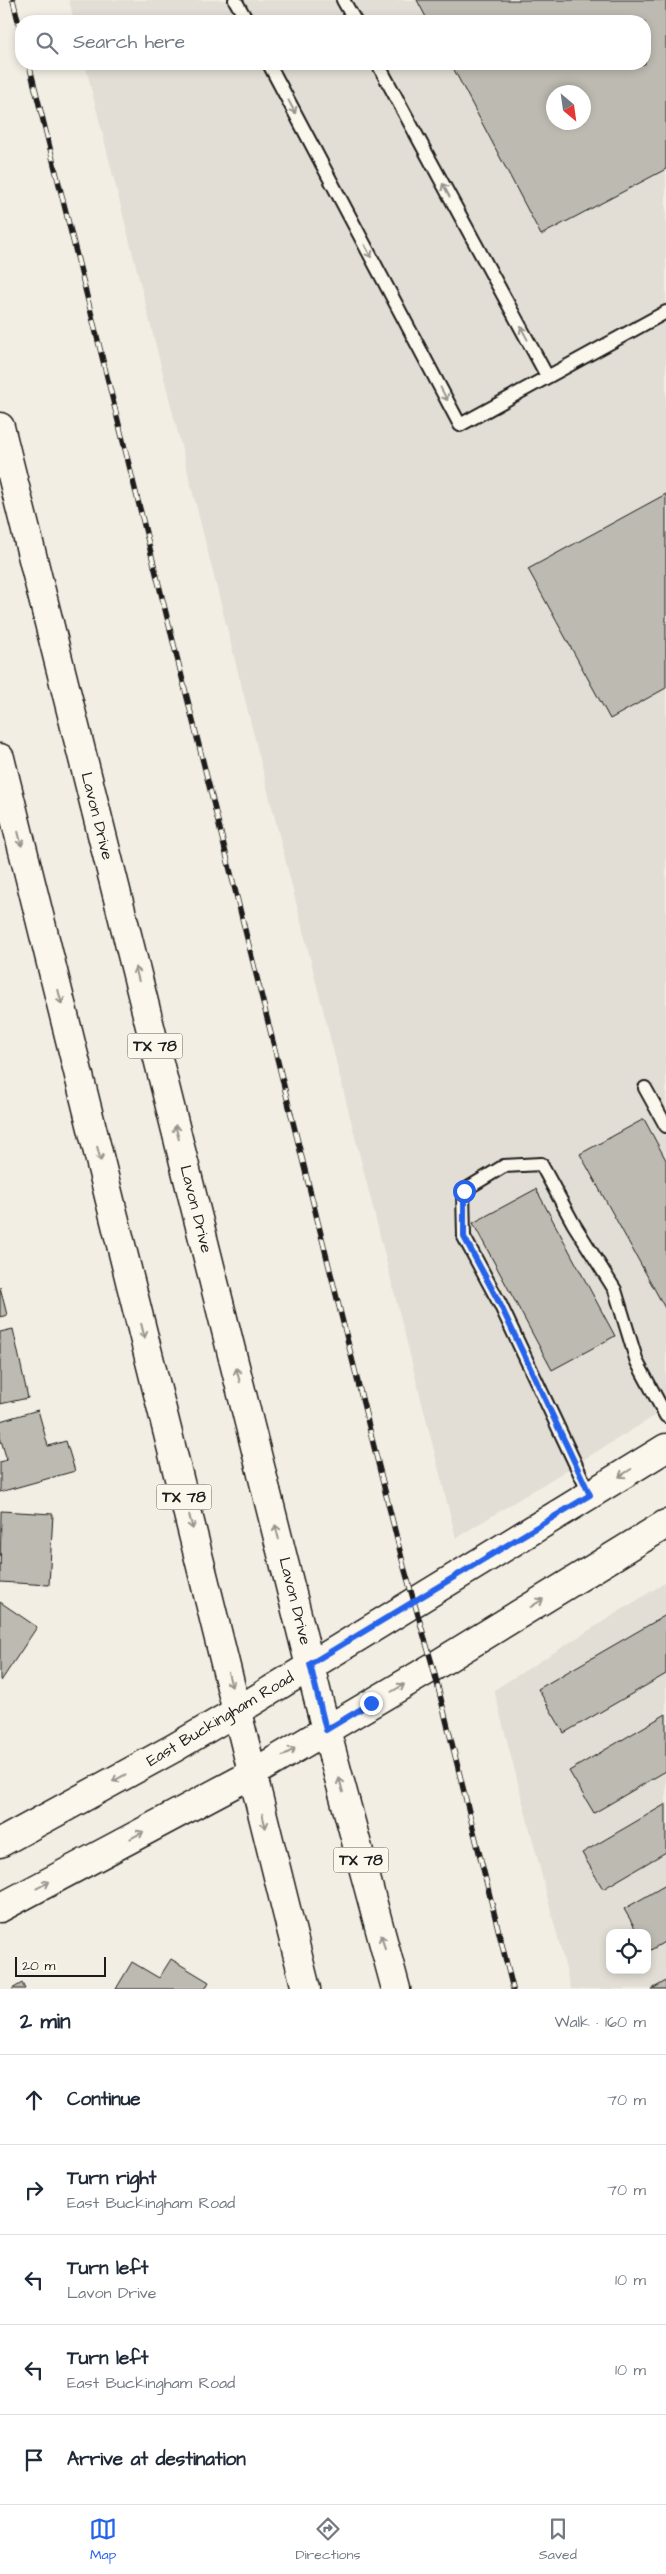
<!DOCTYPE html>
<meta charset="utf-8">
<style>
:root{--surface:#fff;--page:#f2f2f3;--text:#1f2937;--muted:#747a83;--line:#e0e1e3;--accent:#2563eb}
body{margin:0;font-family:"Architects Daughter",sans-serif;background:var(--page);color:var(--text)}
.controls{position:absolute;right:15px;bottom:15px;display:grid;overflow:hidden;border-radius:10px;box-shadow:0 2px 8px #0003}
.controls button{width:45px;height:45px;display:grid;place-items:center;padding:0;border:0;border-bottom:1px solid var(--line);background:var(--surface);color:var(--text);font:25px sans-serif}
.compass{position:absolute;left:546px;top:85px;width:45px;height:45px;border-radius:50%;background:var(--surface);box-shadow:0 2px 8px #0003;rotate:151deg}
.scale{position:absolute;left:15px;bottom:12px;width:91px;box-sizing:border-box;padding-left:5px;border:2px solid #1c1c1c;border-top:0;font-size:14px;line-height:18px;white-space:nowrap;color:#1c1c1c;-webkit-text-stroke:4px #fbf7ec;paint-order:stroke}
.stop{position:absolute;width:15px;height:15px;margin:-11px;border:4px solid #2563eb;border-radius:50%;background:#fff}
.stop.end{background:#2563eb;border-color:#fff;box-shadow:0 1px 5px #0008}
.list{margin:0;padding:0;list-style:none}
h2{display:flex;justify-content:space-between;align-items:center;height:65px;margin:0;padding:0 20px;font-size:21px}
h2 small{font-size:16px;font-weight:400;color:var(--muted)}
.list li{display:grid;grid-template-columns:32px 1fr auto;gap:15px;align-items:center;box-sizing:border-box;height:90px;padding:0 20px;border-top:1px solid var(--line)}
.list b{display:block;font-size:19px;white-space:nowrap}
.list p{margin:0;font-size:16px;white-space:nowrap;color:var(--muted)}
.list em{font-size:16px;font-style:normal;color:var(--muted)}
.icon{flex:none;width:28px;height:28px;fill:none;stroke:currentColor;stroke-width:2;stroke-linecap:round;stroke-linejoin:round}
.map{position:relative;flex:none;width:666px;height:1989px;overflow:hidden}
.search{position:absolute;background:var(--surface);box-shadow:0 2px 8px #0003;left:15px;right:15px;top:15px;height:55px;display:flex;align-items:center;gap:12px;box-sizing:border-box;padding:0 18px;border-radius:20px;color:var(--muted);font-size:19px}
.sheet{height:515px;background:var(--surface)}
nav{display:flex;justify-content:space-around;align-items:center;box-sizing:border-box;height:70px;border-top:1px solid var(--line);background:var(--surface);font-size:14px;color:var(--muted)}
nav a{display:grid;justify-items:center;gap:2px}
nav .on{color:var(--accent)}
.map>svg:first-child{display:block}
.built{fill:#e2ded5;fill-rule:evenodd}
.building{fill:#bdbab1;stroke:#1c1c1c;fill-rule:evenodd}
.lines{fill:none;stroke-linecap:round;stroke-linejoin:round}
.lane-casing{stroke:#1c1c1c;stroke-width:16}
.secondary-casing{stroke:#1c1c1c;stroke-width:31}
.primary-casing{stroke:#1c1c1c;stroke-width:31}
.lane{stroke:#fbf7ec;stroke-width:12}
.secondary{stroke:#fbf7ec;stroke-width:28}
.primary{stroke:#fbf7ec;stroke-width:28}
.rail-casing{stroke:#1c1c1c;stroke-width:5.5}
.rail{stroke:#fbf7ec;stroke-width:4;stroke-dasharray:11;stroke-linecap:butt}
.oneway{stroke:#97948e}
.route{stroke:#2563eb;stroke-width:6}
.labels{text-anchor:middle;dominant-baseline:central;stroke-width:4;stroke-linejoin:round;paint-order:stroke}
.shield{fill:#fbf7ec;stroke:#5f5e5a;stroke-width:1}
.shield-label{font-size:15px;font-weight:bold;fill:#1c1c1c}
.street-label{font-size:16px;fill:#1c1c1c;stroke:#fbf7ec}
</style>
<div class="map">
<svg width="666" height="1989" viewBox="0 0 666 1989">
<rect width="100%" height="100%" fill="#f2eee4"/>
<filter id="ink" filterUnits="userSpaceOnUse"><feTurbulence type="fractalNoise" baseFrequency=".02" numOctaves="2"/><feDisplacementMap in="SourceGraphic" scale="10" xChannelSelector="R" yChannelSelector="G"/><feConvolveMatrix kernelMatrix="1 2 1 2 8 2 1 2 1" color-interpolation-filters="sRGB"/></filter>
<g filter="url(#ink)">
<path class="built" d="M69,0H666V1409L456,1538L85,64H645V21H74ZM554,92H584V122H554Z
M666,1582V1989H571L494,1690ZM610,1933H647V1970H610Z"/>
<path class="building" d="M417,0H666V169L541,235L451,64H645V21H428ZM554,92H584V122H554Z
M666,494V688L610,719L528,569Z
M644,1119L666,1160V1310L580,1154Z
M536,1189L615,1336L552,1370L473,1223Z
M0,1287L7,1315L0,1317Z
M13,1329L28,1398L0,1404V1332Z
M38,1410L48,1446L66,1441L75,1471L0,1492V1462L7,1460L0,1437V1421Z
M1,1511L53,1514L49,1585L0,1582Z
M0,1602L37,1627L1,1681L0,1680Z
M666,1615V1674L564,1733L538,1689Z
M666,1714V1771L594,1813L569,1771Z
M666,1804V1852L603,1889L582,1853Z
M666,1885V1941L649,1951L647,1933H638L624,1909Z
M171,1959L209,1982L205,1989H116L132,1962L159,1978Z
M666,1981V1989H652Z
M22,1983L25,1989H12Z"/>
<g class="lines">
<g class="lane-casing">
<path id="lane" d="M235,0L247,21
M343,0L355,21
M269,64L460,425L666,312
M378,64L547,376
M645,1088L666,1126
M590,1495L500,1304L464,1237L463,1191L504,1166L541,1164L573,1223L615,1290L637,1362L666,1416"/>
</g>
<g class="secondary-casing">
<path id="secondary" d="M0,1843L174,1748L237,1711L666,1448
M0,1908L252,1774L433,1667L666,1524"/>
</g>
<g class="primary-casing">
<path id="primary" d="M0,427L326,1730L396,1989
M0,758L306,1989"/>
</g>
<use href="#lane" class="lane"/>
<use href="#secondary" class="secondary"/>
<use href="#primary" class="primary"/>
<g class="rail-casing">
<path id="rail" d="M13,0L21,33
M29,64L404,1567L433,1667L513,1989"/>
</g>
<use href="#rail" class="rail"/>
</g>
<defs><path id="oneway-shaft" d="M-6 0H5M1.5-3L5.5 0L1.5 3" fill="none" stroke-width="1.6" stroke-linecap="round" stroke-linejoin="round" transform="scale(1.25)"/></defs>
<g class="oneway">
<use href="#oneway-shaft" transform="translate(292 107) rotate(62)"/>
<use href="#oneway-shaft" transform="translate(446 190) rotate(-118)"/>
<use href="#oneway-shaft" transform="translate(368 251) rotate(62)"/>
<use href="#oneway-shaft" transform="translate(524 333) rotate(-118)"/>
<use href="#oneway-shaft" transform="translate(444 394) rotate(62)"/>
<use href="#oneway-shaft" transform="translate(20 839) rotate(76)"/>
<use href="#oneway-shaft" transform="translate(137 974) rotate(-104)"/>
<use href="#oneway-shaft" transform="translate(60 997) rotate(76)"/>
<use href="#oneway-shaft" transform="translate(177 1132) rotate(-104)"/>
<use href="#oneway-shaft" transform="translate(99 1154) rotate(76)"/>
<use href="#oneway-shaft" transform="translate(143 1331) rotate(76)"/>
<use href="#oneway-shaft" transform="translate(238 1375) rotate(-104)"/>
<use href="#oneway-shaft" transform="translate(625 1473) rotate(148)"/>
<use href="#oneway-shaft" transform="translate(191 1522) rotate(76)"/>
<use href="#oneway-shaft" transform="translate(277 1532) rotate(-104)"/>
<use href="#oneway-shaft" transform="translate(537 1603) rotate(-32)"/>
<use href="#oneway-shaft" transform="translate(230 1680) rotate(76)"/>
<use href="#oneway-shaft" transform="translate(398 1688) rotate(-30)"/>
<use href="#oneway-shaft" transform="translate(289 1752) rotate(-31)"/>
<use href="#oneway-shaft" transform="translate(119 1778) rotate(151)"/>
<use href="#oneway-shaft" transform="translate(341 1785) rotate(-105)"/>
<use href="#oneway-shaft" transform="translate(264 1821) rotate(76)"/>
<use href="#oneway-shaft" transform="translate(137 1835) rotate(-28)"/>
<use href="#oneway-shaft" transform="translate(43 1885) rotate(-28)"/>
<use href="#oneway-shaft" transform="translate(383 1942) rotate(-105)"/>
</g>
</g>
<g class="lines" filter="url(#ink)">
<path class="route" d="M371,1703L326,1730L310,1664L590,1495L500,1304L464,1237V1191"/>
</g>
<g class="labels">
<g class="shield">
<rect x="127.5" y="1033.5" width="55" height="25" rx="4"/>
<rect x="156.5" y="1484.5" width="55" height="25" rx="4"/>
<rect x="333.5" y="1847.5" width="55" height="25" rx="4"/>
</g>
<g class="shield-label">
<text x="155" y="1046">TX 78</text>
<text x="184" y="1497">TX 78</text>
<text x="361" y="1860">TX 78</text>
</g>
<g class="street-label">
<text transform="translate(97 816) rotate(76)">Lavon Drive</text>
<text transform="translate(196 1209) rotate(76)">Lavon Drive</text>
<text transform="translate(295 1601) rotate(76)">Lavon Drive</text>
<text transform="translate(220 1719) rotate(-31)">East Buckingham Road</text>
</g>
</g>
</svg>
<div class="controls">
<button><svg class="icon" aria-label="locate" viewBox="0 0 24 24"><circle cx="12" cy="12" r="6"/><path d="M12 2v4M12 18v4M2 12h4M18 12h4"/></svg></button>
</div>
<svg class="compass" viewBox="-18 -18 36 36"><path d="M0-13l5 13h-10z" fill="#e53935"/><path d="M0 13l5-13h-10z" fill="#747a83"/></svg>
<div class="scale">20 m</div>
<div class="stop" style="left:464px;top:1191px"></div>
<div class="stop end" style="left:371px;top:1703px"></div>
<div class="search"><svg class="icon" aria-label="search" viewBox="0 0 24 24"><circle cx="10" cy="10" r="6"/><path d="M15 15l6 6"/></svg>Search here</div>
</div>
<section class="sheet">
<h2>2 min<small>Walk · 160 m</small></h2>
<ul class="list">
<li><svg class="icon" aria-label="ahead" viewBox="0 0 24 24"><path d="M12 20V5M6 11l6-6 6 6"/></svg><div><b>Continue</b></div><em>70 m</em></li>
<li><svg class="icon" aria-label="right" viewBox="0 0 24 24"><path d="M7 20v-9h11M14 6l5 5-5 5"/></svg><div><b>Turn right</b><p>East Buckingham Road</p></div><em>70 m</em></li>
<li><svg class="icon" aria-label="left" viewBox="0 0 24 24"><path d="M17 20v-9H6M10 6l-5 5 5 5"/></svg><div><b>Turn left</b><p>Lavon Drive</p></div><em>10 m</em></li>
<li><svg class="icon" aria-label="left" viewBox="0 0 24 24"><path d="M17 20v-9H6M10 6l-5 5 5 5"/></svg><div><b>Turn left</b><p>East Buckingham Road</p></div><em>10 m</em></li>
<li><svg class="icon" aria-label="arrive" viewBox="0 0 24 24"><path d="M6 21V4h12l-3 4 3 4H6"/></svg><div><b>Arrive at destination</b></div></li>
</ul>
</section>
<nav>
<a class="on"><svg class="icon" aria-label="map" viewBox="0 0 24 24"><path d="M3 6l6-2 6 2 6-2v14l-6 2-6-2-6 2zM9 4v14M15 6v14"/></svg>Map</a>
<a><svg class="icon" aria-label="directions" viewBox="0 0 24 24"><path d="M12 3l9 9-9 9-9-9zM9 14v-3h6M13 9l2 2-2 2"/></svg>Directions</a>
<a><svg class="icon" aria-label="saved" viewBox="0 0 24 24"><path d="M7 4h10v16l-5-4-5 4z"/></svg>Saved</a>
</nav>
